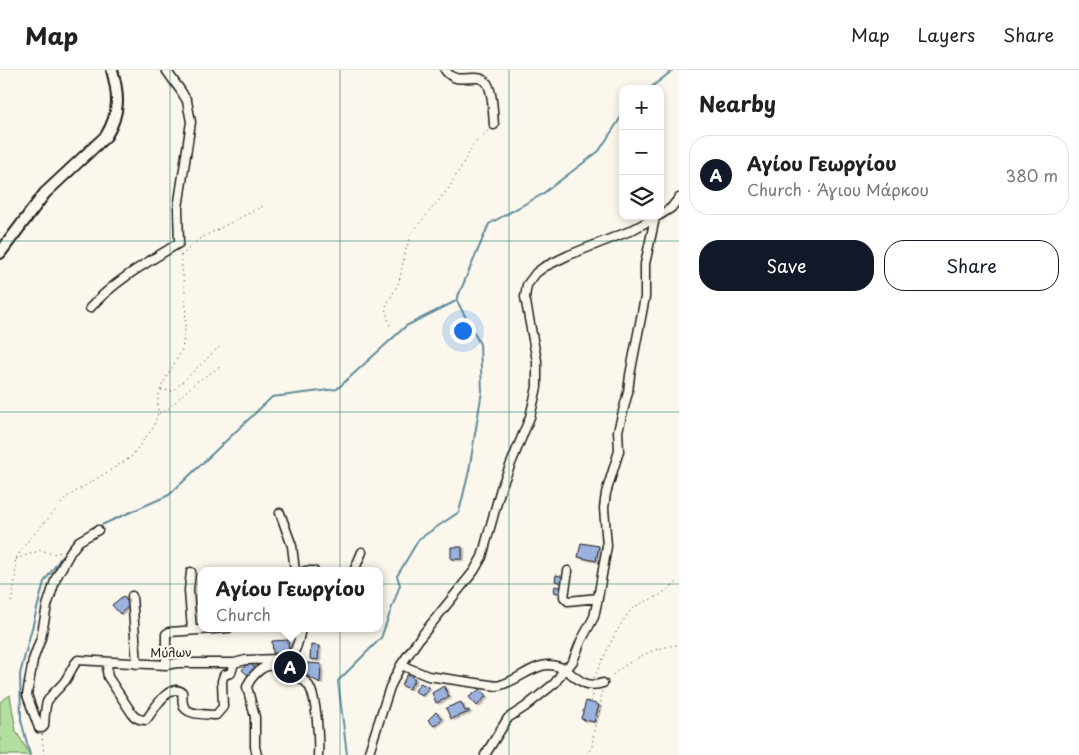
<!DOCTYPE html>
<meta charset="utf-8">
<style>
:root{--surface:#fff;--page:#f6f6f6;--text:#202124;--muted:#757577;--line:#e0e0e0;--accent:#111827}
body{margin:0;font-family:"Playpen Sans",sans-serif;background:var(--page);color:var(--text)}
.controls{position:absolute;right:15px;top:15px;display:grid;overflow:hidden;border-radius:10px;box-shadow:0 2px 8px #0003}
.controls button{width:45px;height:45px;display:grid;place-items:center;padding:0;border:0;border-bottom:1px solid var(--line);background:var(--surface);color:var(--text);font:25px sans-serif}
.you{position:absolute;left:462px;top:260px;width:18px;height:18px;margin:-12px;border:4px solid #fff;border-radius:50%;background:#1a73e8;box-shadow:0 0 0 8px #1a73e833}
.badge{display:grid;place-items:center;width:32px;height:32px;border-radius:50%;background:var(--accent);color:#fff;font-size:16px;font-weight:700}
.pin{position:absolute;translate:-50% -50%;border:2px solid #fff;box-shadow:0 1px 5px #0006}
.popup{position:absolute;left:198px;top:497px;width:185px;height:65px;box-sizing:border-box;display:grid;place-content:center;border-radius:10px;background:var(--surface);filter:drop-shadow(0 1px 4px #0005);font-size:16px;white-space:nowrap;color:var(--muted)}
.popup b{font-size:19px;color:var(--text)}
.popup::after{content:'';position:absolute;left:50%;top:100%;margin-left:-10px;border:10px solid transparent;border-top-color:var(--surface)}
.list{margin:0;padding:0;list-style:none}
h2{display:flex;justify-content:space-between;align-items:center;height:65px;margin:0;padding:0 20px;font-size:21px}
h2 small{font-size:16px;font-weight:400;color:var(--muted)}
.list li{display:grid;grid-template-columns:32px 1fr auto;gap:15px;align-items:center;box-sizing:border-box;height:80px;margin:0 10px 10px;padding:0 10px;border:1px solid var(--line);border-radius:20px}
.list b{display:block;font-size:19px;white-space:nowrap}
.list p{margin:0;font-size:16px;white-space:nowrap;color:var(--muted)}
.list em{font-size:16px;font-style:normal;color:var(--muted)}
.actions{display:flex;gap:10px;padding:15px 20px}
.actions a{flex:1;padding:11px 0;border:1px solid var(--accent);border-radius:20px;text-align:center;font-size:18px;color:var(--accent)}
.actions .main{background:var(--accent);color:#fff}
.icon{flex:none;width:28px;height:28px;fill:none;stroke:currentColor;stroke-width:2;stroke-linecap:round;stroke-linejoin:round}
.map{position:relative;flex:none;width:679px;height:685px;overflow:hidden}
header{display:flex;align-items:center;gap:30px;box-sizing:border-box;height:70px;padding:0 25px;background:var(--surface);border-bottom:1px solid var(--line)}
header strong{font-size:24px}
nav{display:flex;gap:28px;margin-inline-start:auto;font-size:18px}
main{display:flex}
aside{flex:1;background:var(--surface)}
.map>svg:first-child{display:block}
.green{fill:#b2df9e;stroke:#677e5d}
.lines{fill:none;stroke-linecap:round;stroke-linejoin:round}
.stream{stroke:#608c9a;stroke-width:2}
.building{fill:#9bb2df;stroke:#1c1c1c;filter:url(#shadow)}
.minor-casing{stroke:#1c1c1c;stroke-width:11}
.major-casing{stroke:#1c1c1c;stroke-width:14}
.path{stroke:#1c1c1c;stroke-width:1;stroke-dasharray:1 4;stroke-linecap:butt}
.minor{stroke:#fbf7ec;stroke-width:8}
.major{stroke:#fbf7ec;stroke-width:10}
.grid{fill:none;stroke:#0f766e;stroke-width:1;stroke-opacity:0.55}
.labels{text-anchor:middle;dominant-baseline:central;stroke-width:4.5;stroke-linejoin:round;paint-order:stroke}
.street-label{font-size:12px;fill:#1c1c1c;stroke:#fbf7ec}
</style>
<header>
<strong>Map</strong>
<nav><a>Map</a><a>Layers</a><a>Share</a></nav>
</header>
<main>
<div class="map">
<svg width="679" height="685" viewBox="0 0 679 685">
<defs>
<filter id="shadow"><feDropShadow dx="2.5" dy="1.5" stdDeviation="0" flood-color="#0004"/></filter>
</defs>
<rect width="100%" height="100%" fill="#fbf7ec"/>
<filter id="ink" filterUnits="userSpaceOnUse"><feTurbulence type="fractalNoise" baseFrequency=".02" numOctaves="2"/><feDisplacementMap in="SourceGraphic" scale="10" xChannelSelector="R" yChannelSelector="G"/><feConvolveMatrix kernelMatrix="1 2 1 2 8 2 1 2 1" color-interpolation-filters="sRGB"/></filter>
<g filter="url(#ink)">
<path class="green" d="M10,625L16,661L30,685H0V632Z"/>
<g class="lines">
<path class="stream" d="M649,19L673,0
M97,457L169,425L272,327L337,319L406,256L456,231L489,154L541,125L599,81L623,44
M30,685L21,650L20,604L44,512L69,476L73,474
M347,685L338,611L381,568L400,515L397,506L419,469L459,442L469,401L482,321L480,274L457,231"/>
</g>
<path class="building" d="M581,473L599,476L596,491L578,487Z
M451,477H462V489H451Z
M556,505L565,507L564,513L555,511Z
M555,516L564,518L563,524L554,522Z
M123,526L130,535L120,544L112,535Z
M288,570L289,583H273L272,571Z
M311,575L319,576L318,590L310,589Z
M249,592L256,599L250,607L242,600Z
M283,592H295L297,593V599H283Z
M307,593L321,594L320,613L306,605Z
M408,604L415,609L409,619L401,615Z
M420,613L429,617L422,626L415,621Z
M444,616L449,627L436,633L432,623Z
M480,619L486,626L477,636L469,627Z
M586,631L599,635L594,652L581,649Z
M461,632L465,641L469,640V642L451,649L446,638Z
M436,642L442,649L434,656L428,650Z"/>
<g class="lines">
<g class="minor-casing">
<path id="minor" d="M445,0C458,18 476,0 487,13C493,22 493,44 494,55
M660,145L671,138L679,128
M90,238C115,210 148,192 179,173L178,138L191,52L187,31L181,21L166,0
M280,443L292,476L295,501
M98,460L79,471L71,481L56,508L47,536L41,568L33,590L27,625L39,658H42L44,656C46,624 46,633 65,611C70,604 72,596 78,590L166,595L177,593H234L246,590L279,589L278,598
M305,501H314
M354,501L362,482
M568,501L564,527L568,531L598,528
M191,502L189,520L192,560
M132,526L137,594
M279,589C297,588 298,573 301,558
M108,593L107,601L108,607L133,645C137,649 140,650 146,650C154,640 168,613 182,622C183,626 182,630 183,634C185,646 207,644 216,645L223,637L222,611L224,605L231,603L234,593
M166,595V564L169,562L229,558
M401,595L428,606L497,616C514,613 531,596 547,595C574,594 576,622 603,613
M257,685L255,677V647L247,617C250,608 262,594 273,596C279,597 285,601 290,604C297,607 305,609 309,616C317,629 319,670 318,685
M368,685L390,617L401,595L419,569L474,501L482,487L501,418L530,347L537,317V291L525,227L527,215L536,203L544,197L569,185L630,161L658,146
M485,685L508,648L525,637L555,613L561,604L563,598L569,596L573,591L581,571L594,547L598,528L607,476L604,438L606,423L619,381L618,361L628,322L630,305L645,227V194L655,148"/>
</g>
<g class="major-casing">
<path id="major" d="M0,183L45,123L106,66C120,43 119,25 112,0"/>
</g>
<path class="path" d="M181,186L199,169L263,136
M390,255L385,238L399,212L406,179L413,161L449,118L474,74L490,59
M161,320L173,321L219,277
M159,343L168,339L196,312L220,297
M16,489L41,480L52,484L62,482
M11,532C14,521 17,500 15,490L27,472L67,427L130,388L153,358L158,343V327L162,315L182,280L185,259L186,229L180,181
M594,608L614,566L628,543L636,536L660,525L679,511
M609,608C629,591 652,577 679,575
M591,631L594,621
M42,664L44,685
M587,685L592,676L595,654L600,640L602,620"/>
<use href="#minor" class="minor"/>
<use href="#major" class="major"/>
</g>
</g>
<path class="grid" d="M170,0V685M340,0V685M509,0V685M0,171H679M0,342H679M0,514H679"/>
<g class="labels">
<g class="street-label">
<text transform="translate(171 582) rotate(-1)">Μύλων</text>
</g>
</g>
</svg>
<div class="controls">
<button>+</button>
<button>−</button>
<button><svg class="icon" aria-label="layers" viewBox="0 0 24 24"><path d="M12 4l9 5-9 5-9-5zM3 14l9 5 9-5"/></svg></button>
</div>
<div class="you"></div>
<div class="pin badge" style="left:290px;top:597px">A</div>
<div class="popup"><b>Αγίου Γεωργίου</b>Church</div>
</div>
<aside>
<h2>Nearby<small></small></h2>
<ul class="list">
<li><span class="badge">A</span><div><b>Αγίου Γεωργίου</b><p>Church · Άγιου Μάρκου</p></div><em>380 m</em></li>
</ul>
<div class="actions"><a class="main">Save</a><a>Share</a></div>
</aside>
</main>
